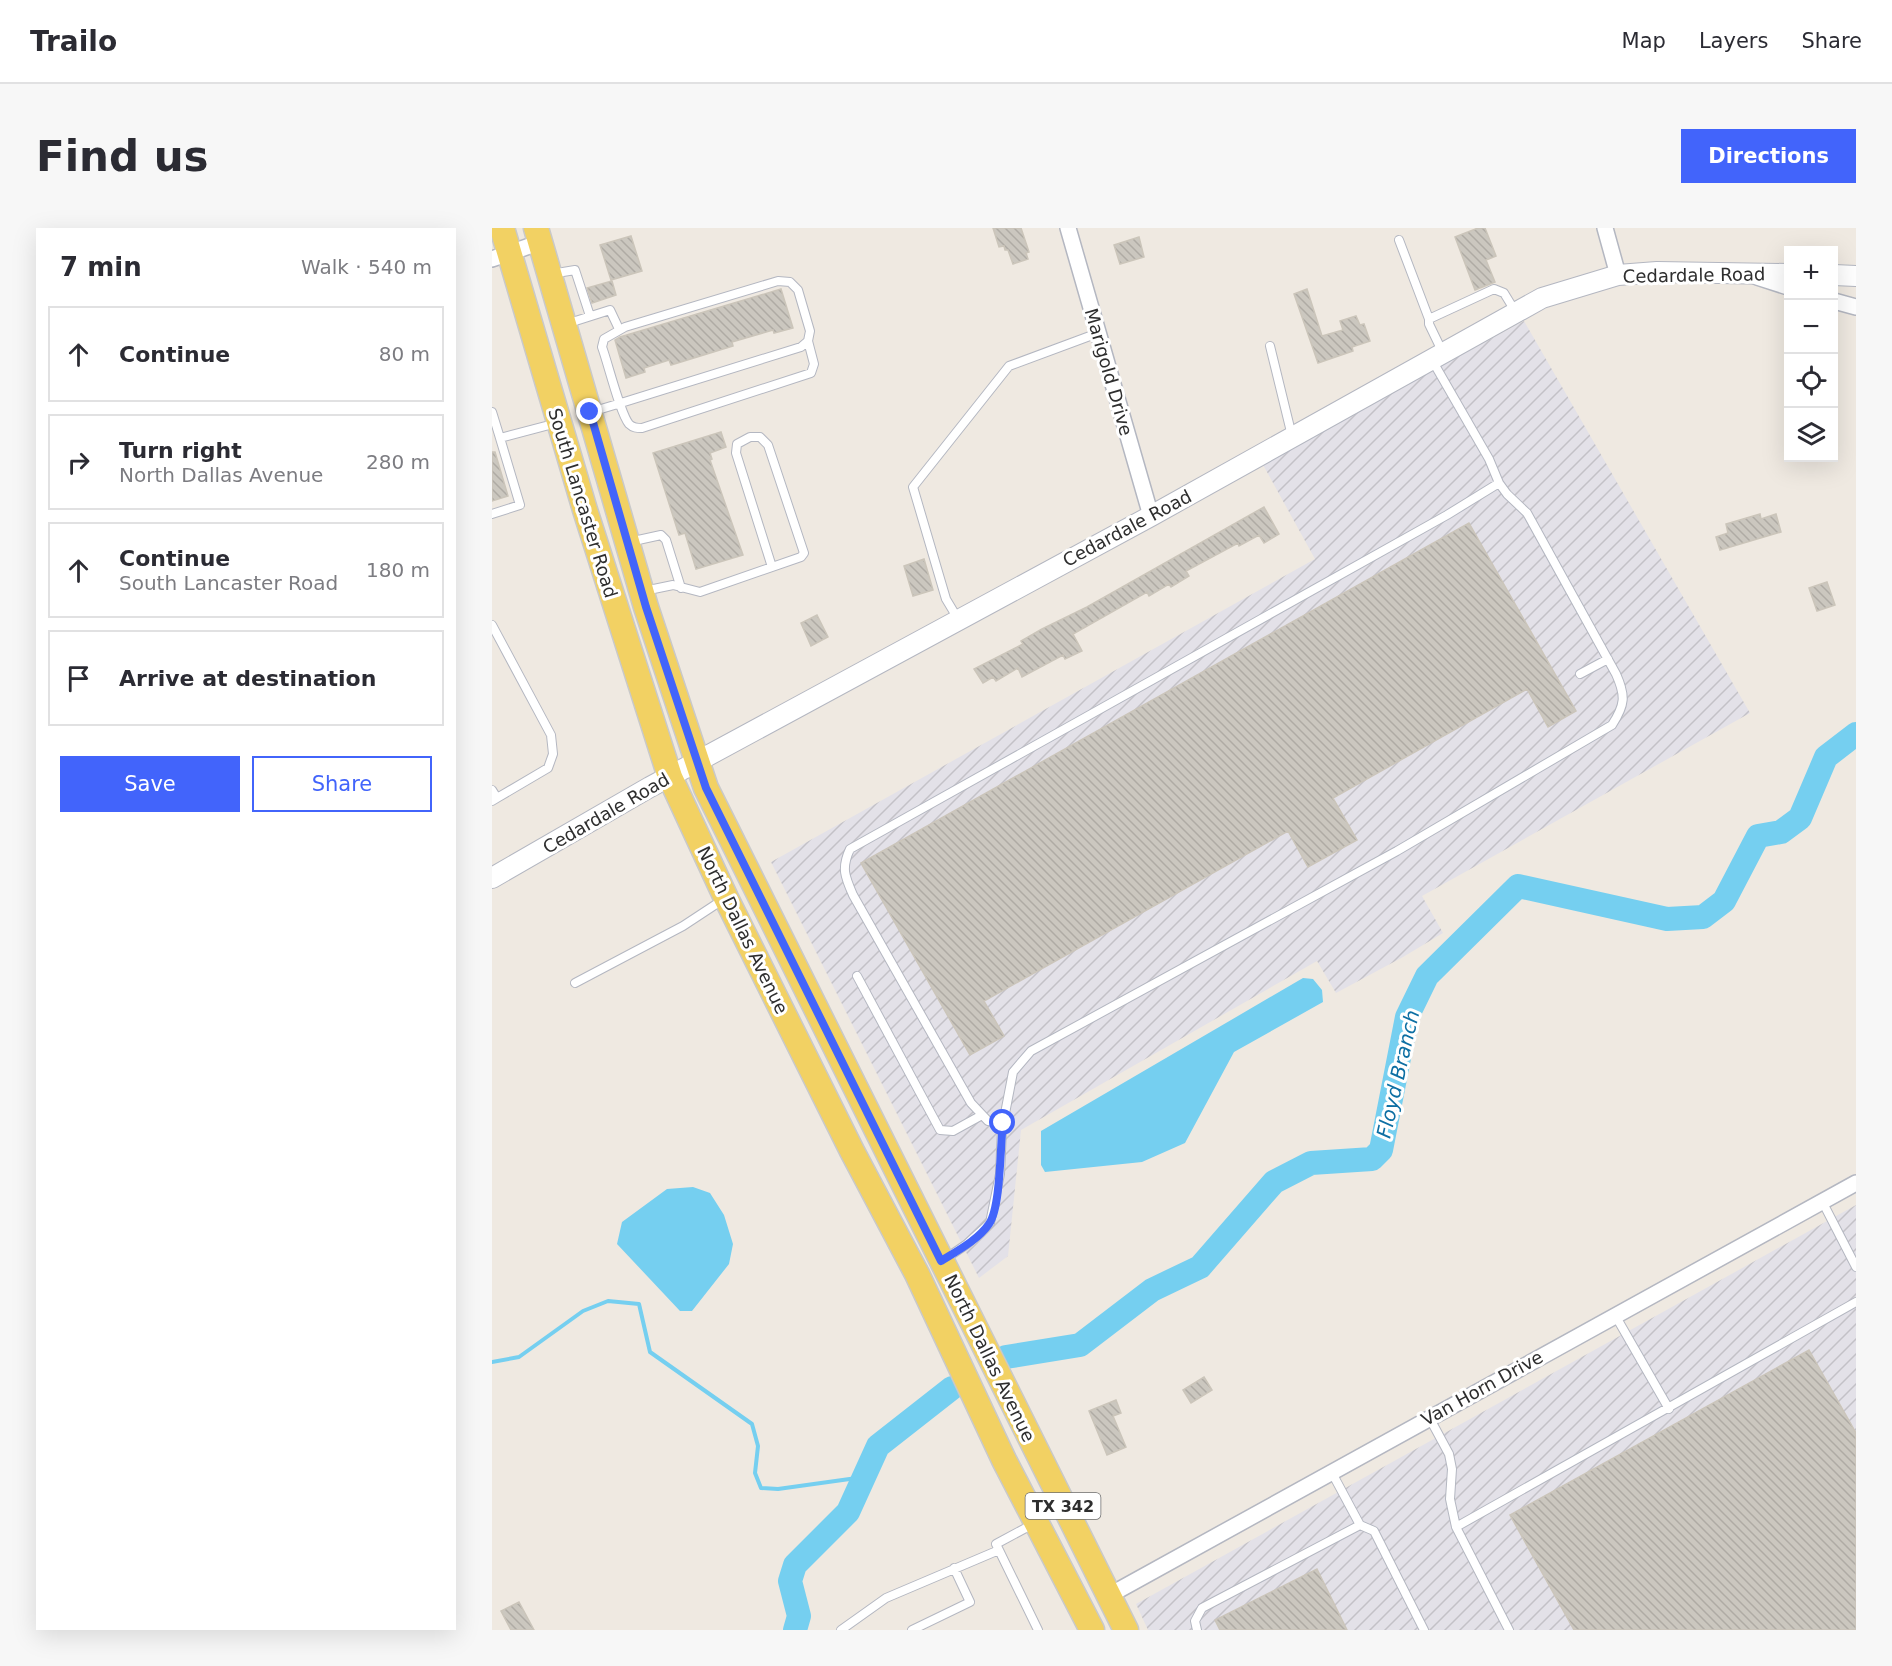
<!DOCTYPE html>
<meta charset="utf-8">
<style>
:root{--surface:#fff;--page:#f7f7f7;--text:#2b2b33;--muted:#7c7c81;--line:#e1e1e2;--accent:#4264fb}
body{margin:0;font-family:"DejaVu Sans",sans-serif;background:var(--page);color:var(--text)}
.controls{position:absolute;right:18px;top:18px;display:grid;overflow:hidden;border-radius:0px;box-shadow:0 6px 24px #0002}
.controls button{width:54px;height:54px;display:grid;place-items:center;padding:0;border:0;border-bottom:2px solid var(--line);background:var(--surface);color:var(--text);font:30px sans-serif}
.stop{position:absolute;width:18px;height:18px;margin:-14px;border:4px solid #4264fb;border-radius:50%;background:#fff}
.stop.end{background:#4264fb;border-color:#fff;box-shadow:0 2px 6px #0008}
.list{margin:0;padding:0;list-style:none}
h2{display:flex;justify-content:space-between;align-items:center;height:78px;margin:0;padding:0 24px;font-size:26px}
h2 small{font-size:20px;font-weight:400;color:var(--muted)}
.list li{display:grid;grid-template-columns:39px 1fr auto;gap:18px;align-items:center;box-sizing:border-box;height:96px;margin:0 12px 12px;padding:0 12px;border:2px solid var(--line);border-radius:0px}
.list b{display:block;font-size:22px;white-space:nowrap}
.list p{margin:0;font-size:20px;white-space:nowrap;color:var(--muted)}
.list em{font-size:20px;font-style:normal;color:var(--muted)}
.actions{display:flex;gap:12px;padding:18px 24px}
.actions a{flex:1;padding:14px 0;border:2px solid var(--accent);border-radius:0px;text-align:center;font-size:21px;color:var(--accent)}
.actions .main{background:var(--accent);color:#fff}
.icon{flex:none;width:33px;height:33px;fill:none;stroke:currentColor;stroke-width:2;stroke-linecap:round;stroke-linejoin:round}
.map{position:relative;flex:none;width:1364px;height:1402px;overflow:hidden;border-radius:0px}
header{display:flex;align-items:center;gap:36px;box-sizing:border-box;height:84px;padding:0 30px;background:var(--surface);border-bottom:2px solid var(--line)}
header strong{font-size:28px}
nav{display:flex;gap:33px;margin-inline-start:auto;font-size:21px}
.intro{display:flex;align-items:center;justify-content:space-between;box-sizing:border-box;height:144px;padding:0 36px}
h1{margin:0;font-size:42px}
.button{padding:15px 27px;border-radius:0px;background:var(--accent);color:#fff;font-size:21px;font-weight:700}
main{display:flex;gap:36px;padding:0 36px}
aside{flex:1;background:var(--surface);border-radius:0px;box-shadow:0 6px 24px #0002}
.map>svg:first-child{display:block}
.industrial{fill:url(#industrial-furrows)}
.water{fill:#75cff0}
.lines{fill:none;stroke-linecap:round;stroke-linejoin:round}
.stream{stroke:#75cff0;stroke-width:4}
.river{stroke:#75cff0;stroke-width:24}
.building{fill:url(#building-back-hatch);stroke:#cbc5ba;stroke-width:1.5}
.service-casing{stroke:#b4b7c1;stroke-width:10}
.minor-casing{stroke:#b4b7c1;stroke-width:18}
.tertiary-casing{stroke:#b4b7c1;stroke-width:22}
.primary-casing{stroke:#c9c9c9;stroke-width:27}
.service{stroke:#fff;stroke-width:8}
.minor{stroke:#fff;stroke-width:15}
.tertiary{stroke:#fff;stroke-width:20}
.primary{stroke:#f2d163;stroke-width:24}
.route{stroke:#4264fb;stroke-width:8}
.labels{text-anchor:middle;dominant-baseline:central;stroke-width:6;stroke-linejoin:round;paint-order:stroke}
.shield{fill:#fff;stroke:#6d6d6d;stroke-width:1.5}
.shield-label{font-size:16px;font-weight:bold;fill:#2e2e2e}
.street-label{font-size:18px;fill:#2e2e2e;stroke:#fff}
.water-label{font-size:20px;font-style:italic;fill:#0d6fa3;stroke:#fff}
</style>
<header>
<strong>Trailo</strong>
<nav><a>Map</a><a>Layers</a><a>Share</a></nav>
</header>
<div class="intro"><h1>Find us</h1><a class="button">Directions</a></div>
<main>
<aside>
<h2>7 min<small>Walk · 540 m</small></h2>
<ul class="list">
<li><svg class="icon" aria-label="ahead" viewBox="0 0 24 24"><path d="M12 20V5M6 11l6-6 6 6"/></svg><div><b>Continue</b></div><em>80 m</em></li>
<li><svg class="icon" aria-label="right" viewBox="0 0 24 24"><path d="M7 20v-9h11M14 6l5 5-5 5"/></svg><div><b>Turn right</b><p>North Dallas Avenue</p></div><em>280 m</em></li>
<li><svg class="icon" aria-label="ahead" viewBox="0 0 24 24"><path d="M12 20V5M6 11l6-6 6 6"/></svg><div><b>Continue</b><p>South Lancaster Road</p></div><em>180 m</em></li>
<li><svg class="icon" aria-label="arrive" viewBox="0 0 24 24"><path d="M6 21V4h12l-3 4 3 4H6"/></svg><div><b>Arrive at destination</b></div></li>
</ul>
<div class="actions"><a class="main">Save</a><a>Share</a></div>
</aside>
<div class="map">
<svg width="1364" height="1402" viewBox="0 0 1364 1402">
<defs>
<pattern id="industrial-furrows" width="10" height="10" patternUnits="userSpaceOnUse" patternTransform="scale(1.5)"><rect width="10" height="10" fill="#e3e1e8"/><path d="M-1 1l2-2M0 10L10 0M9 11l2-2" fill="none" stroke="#c3c1c7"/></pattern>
<pattern id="building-back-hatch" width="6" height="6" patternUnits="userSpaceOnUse" patternTransform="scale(1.5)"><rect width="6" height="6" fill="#cbc7bf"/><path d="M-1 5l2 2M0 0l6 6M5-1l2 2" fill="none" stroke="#afaba4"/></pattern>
</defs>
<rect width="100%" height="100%" fill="#efe9e1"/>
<path class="industrial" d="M1032,93L1258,485L930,668L951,705L911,729L844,765L825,733L529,902L516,1028L487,1050L279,634L823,331L770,235Z
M1364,977V1402H656L644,1376Z"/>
<path class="water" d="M811,750L821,751L830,762L831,774L742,824L693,915L650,934L553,944L549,937V903Z
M201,959L218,965L232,987L241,1016L237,1036L200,1083H188L125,1016L130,994L175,961Z"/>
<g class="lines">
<path class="stream" d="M0,1134L27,1129L91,1083L116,1073L147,1076L158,1124L260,1196L266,1218L263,1245L269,1260L286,1261L372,1249"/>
<path class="river" d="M514,1129L588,1117L660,1062L708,1039L782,954L819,935L880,931L889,922L915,789L935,748L1026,658L1175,691L1211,689L1232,673L1266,608L1289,604L1308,590L1334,529L1364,506
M303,1402L307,1388L298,1353L303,1337L356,1284L386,1218L460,1160"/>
</g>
<path class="building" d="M501,0H529L537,24L534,25L536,31L521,36L516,22H513L512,18L507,19Z
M986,0H993L1004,28L994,32L1003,54L983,62L963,9Z
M139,8L150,43L119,52L108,17Z
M647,9L652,29L628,36L622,17Z
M120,53L124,67L100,75L95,60Z
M289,61L301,100L282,105L281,102L240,114L241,118L179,137L177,132L152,140L153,144L134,150L123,112L128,109Z
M815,61L830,108L851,102L848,93L864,88L868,97L872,96L878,113L860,119L861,123L826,135L802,66Z
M229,204L234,219L218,225L220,231L218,232L251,327L204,341L193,305L187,307L161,225Z
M0,224H3L16,268L0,273Z
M772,279L787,306L772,315L767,307L747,318L746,315L694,343L697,348L679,359L677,356L657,368L655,364L581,406L590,423L573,431L571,427L530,449L526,440L504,453L501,449L491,455L482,441L531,416L529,413L550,401L595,379Z
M1268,286L1269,291L1284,286L1289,304L1228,322L1224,309L1236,305L1234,296Z
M977,295L1084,483L1056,499L1035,461L841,570L865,612L816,639L796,603L492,773L512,808L478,827L369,635Z
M432,331L441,362L421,368L412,338Z
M1335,354L1343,377L1325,383L1317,360Z
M325,387L336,409L319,418L309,395Z
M1317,1122L1364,1205V1402H1082L1018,1287Z
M712,1149L720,1162L699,1175L691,1162Z
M624,1172L629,1185L621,1188L634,1219L615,1227L597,1183Z
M825,1341L855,1402H728L723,1392Z
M27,1374L42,1402H19L9,1383Z"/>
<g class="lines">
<g class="service-casing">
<path id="service" d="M907,12L937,91
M59,46L83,42L98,88
M74,96L118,82L127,101
M778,118L800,208
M951,125L937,96V91L1002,61L1012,65L1023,83
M940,132L997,231L1007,255
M0,184L8,210
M99,184L129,175L309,119L316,113L318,103L306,62L298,54L286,53L133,99L112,111L110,119C116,135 128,185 137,196C141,200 145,200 150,200L319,145L322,136L316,113
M0,286L28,277L8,210L65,195
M137,314L169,307L174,312L189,360
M152,363L181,357L208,364L309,329L312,325L276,217L268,209H258L245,216L244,225L280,339
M466,391L454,371L421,259L517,138L606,105
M0,397L59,507L61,526L56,540L5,570
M1088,446L1116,431
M0,562L5,570L0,573
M365,748L448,902L461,903L490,887
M83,755L191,698L232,671
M1330,973L1364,1039
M453,1031L475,1016L498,995L508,946L510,901L521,844L539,823L905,623L1120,497C1133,477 1134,468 1124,446L1035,285L1015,266L1007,255L955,287L358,621C349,640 353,649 361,667L479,875L496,893L511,895
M1123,1087L1177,1181
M937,1189L957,1226L960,1241L958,1271L964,1299L1017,1402
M839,1243L868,1297L882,1303L932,1402
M543,1295L504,1316L546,1402
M964,1299L1364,1074
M349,1402L394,1370L507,1322
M420,1402L478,1374L462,1340
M705,1402L703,1393L710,1380L868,1297"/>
</g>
<g class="minor-casing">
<path id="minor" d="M576,0L659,288
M1113,0L1126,47
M0,31L49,14
M1265,49L1296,59
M1342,73L1364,79
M616,1368L1364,955"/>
</g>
<g class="tertiary-casing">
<path id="tertiary" d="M1342,47L1364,48
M0,650L158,559L659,288L1050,70L1126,47L1165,44L1296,46"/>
</g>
<g class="primary-casing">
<path id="primary" d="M10,0L93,282L178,549L234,670L360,923L425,1046L512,1232L600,1402
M44,0L154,379L214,560L634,1402"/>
</g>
<use href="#service" class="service"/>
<use href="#minor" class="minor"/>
<use href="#tertiary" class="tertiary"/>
<use href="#primary" class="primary"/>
</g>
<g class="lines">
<path class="route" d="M98,184L154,379L214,560L449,1033C465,1023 486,1012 497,996C509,979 508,917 511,895"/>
</g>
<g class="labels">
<rect class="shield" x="533.5" y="1265" width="75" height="26" rx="4.5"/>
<g class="shield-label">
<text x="571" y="1278">TX 342</text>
</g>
<g class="street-label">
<text transform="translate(1202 47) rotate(-1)">Cedardale Road</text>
<text transform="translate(617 144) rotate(74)">Marigold Drive</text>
<text transform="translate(91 275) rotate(73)">South Lancaster Road</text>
<text transform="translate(635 300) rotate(-28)">Cedardale Road</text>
<text transform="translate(114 585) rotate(-30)">Cedardale Road</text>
<text transform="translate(251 702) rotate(64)">North Dallas Avenue</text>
<text transform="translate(498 1130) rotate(64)">North Dallas Avenue</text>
<text transform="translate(990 1160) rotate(-29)">Van Horn Drive</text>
</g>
<g class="water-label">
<text transform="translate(906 846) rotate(-77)">Floyd Branch</text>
</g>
</g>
</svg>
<div class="controls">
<button>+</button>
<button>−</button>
<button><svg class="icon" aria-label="locate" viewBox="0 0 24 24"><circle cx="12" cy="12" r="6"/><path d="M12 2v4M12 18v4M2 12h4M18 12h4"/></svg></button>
<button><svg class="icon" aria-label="layers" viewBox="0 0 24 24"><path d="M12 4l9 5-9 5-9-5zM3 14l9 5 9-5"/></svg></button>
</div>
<div class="stop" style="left:511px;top:895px"></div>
<div class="stop end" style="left:98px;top:184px"></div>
</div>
</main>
